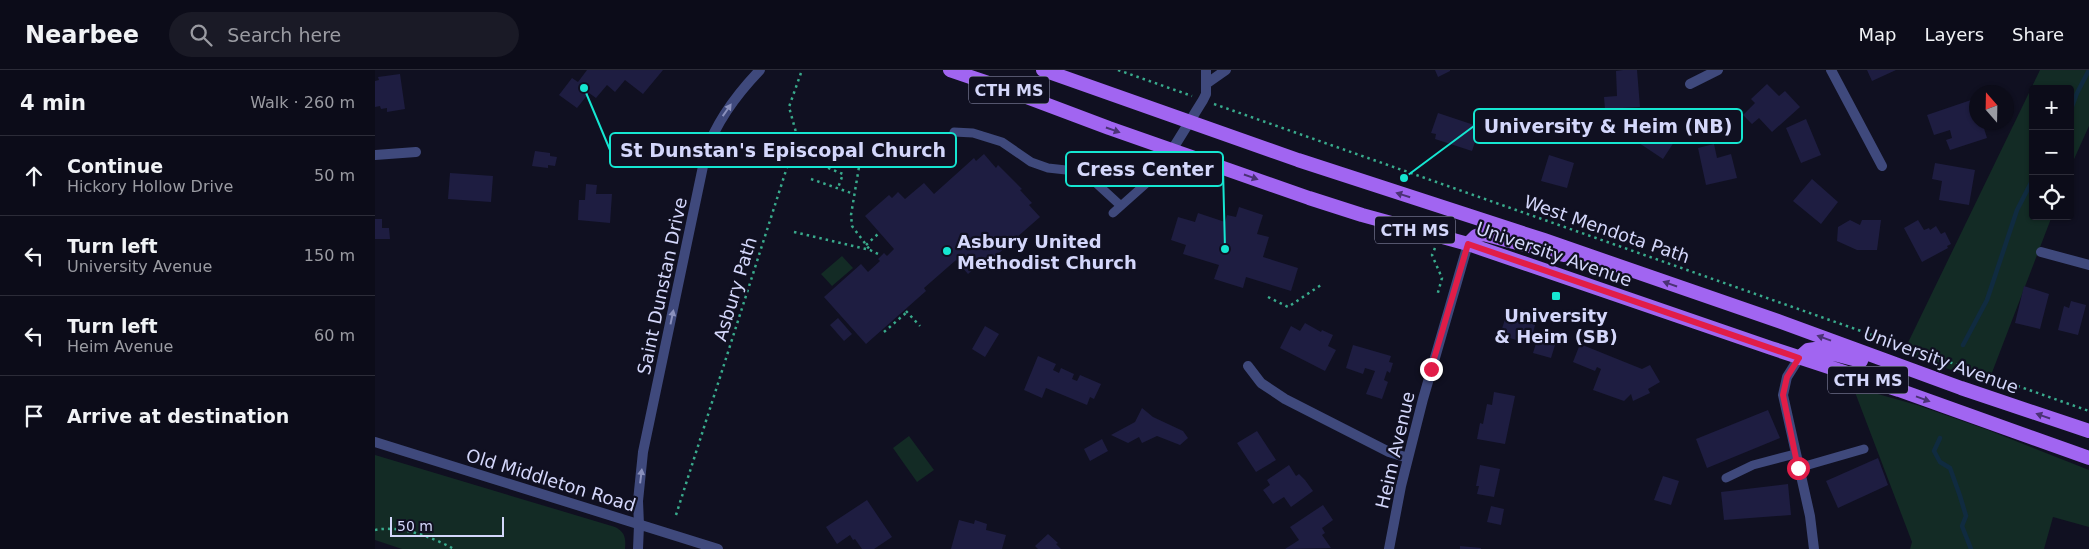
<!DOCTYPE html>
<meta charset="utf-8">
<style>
:root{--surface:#0c0c19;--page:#1a1a26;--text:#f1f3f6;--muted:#9a9ba2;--line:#2c2c38}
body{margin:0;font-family:"DejaVu Sans",sans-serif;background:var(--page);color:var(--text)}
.controls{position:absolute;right:15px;top:15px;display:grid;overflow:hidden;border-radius:5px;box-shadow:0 1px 4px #0004}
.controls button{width:45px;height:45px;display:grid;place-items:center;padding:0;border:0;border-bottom:1px solid var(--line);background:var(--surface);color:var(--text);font:25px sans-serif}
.compass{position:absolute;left:1594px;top:15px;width:45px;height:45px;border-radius:50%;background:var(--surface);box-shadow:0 1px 4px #0004;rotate:340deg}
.scale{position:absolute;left:15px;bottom:12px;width:114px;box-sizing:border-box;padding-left:5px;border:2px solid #d4d7fb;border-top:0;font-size:14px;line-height:18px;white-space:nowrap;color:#d4d7fb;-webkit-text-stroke:4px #101021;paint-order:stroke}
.stop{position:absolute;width:15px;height:15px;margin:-11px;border:4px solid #e11d48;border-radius:50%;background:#fff}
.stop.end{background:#e11d48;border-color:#fff;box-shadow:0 1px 5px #0008}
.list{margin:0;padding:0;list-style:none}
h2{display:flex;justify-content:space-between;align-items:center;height:65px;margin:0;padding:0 20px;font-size:21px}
h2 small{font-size:16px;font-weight:400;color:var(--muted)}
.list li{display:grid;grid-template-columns:32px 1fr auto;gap:15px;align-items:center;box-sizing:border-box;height:80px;padding:0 20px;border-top:1px solid var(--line)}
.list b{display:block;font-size:19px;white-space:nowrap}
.list p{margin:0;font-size:16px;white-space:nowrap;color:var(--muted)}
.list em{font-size:16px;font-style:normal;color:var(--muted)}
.icon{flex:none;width:28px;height:28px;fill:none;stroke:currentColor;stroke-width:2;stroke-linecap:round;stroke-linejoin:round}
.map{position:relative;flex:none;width:1714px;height:479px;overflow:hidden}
header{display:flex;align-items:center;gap:30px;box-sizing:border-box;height:70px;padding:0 25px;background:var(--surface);border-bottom:1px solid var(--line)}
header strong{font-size:24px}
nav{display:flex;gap:28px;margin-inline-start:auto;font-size:18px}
.search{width:350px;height:45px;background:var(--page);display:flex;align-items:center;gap:12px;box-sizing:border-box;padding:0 18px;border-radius:28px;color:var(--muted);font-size:19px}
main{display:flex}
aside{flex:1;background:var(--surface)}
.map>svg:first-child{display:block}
.green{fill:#132b25}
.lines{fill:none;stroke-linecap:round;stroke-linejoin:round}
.stream{stroke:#102b40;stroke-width:4.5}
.building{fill:#1e1d41}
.path{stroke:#39aa8c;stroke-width:2.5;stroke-dasharray:2.5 4;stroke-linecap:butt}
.service{stroke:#3f497c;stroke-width:9}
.minor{stroke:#3f497c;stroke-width:10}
.tertiary{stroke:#3f497c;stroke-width:10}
.primary{stroke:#a165f1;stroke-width:14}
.oneway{fill:#8a90bc}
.oneway2{fill:#4a3274}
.route{stroke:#e11d48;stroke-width:6}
.poi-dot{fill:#15e6d1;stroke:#101021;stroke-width:2}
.labels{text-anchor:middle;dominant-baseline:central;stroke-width:4.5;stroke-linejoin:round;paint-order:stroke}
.shield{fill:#101021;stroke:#999bba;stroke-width:1}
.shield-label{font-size:16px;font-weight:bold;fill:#d4d7fb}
.street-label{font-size:18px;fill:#d4d7fb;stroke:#101021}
.poi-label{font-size:18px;font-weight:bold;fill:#d4d7fb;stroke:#101021;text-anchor:start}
.leader{fill:none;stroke:#15e6d1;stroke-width:2}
.callout-dot{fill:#15e6d1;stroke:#101021;stroke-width:2}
.callout{fill:#101021;stroke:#15e6d1;stroke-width:2}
.callout-label{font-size:19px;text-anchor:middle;font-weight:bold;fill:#d4d7fb}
</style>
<header>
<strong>Nearbee</strong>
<div class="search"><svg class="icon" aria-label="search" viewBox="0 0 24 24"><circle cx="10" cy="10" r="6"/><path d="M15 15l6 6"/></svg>Search here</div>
<nav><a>Map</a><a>Layers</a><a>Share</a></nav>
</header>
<main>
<aside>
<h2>4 min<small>Walk · 260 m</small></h2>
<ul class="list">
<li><svg class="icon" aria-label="ahead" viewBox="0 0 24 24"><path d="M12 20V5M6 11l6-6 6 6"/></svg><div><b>Continue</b><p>Hickory Hollow Drive</p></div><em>50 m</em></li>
<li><svg class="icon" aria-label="left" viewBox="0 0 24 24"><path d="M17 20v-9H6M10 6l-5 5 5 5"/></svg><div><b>Turn left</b><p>University Avenue</p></div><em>150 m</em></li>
<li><svg class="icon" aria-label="left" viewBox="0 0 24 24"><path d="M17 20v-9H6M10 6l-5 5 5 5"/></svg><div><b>Turn left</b><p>Heim Avenue</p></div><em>60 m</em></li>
<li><svg class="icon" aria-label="arrive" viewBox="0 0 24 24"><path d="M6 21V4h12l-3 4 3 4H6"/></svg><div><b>Arrive at destination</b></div></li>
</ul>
</aside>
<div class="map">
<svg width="1714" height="479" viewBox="0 0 1714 479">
<rect width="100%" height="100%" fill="#101021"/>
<path class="green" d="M1665,0H1714V56L1695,98V19H1658V146H1677L1613,313L1528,283Z
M467,186L478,198L457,216L446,204Z
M1478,317L1542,335L1613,360L1714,400V457L1678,447L1669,479H1535L1537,472Z
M534,366L559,400L542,412L518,378Z
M0,385L240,457C250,462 251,468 250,479H27L0,470Z"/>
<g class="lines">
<path class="stream" d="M1695,42L1702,23L1714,0
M1588,275L1612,230L1642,140L1658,109
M1565,368L1559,381L1565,392L1575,398L1585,426L1591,446L1587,456L1596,479"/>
</g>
<path class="building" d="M212,0H288L268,24L250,10L240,22L232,15L221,28L214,23L202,38L184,25L197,8L203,12Z
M1060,0H1075V1L1063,7Z
M1248,0H1262L1265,37L1230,39L1229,27L1242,26L1241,1Z
M1492,0H1521L1497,11Z
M25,4L30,39L12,42V38L6,39L5,36L0,37V11L4,10L3,7Z
M1392,14L1404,26L1410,21L1425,37L1397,62L1384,48L1377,54L1368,45L1380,33L1376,29Z
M1602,28V52H1607L1612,68L1575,80L1571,70L1577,68L1575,60L1559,65L1552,45Z
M1063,43L1105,57L1097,81L1060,69L1061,64L1056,63Z
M1431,49L1446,85L1426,93L1411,58Z
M1270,50L1301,69L1288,89L1258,69Z
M1339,74L1342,88L1356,84L1362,108L1331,115L1323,78Z
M160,81L175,83V86L182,87L180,96L173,95V98L157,96Z
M609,84L621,98L623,95L647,119L645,120L657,133L654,135L665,147L616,190L613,187L593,204L581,190L549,218L551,221L491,274L449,227L486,194L493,202L505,191L503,189L509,183L512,186L519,179L490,146L514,125L517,128L523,122L530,129L549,113L559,124L599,88L601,91Z
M1174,85L1199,93L1192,118L1166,111Z
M1560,93L1600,100L1594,135L1564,130L1567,111L1557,109Z
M75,103L118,106L116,132L73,129Z
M1437,109L1463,132L1446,154L1418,131Z
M211,114L222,115L221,124H237L235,153L203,150L204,130H210Z
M864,137L888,145L882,164L894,167L888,187L923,198L916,221L871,207L868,218L839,209L844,195L808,184L811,175L796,170L803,147L820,152L823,143L850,152L852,145L861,147Z
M0,149H7V158H14L15,169H0Z
M1475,150L1485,155L1487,150H1506L1502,180H1482L1462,171L1463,157Z
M1543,150L1549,160L1554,158L1555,160L1561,156L1566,164L1570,162L1576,174L1572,176L1573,178L1547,192L1529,158Z
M1649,216L1674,224L1665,259L1640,253Z
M1696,231L1711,235L1703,265L1683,260L1689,236L1694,238Z
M1131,246L1160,255L1158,263L1162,264L1160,271L1156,270L1154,274L1125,265Z
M463,248L477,264L469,271L455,255Z
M930,253L946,262L947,260L958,265L953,276L961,280L950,301L905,278L916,256L925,261Z
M610,256L624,264L610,287L597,279Z
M1163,267L1181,272L1176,288L1158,283Z
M1205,274L1267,299L1275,295L1285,312L1273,319L1275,323L1258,331L1256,324L1249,331L1218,320L1226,299L1222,297L1220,301L1198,292Z
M978,275L1016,286L1014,292L1018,293L1015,303L1012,301L1009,310L1013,312L1007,329L991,324L1000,301L990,298L988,304L971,298Z
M663,286L681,294L678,300L684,303L686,298L699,304L697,309L702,311L705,305L726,314L719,329L715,327L712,335L671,318L667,328L649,320Z
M1119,322L1140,326L1130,374L1102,369L1105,353L1108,354L1112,334L1117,335Z
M767,338L778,347L808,361L813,368L805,375L782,366L767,373L764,367L753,373L736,365L760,352Z
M1393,340L1405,368L1332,398L1321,369Z
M882,361L901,390L881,402L862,373Z
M727,369L733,381L715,391L709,379Z
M1503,388L1513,415L1463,438L1451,411Z
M914,395L921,406L924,404L930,410L938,421L916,437L909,427L898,434L888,420L895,415L892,410Z
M1105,395L1125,399L1119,427L1102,424L1104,416H1101Z
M1288,406L1304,411L1296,435L1279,430Z
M1413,414L1416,445L1349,450L1346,422Z
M492,430L517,467L499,479H487L480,469L478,470L475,465L462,474L451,457Z
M948,435L958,450L947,458L950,463L947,465L956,478L910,479L924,470L915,457Z
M1116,436L1129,439L1126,455L1112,452Z
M584,450L599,454L600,450L612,454L611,460L631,465L627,479H576Z
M673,464L683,473L681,474L686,479H663L660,476Z
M1085,476L1106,478V479H1085Z"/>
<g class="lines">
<path class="path" d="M743,0L817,26
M839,34L1714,341
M416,82L442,89
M486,85L476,145L477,156L495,180
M441,93L468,104L463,118
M436,109L479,124
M419,162L495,180L505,185
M491,175L503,164
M1060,178L1057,185L1067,208L1062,226
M893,227L913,237L946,215
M531,241L545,256
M509,262L532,242
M301,445L422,66L414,37L427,0
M0,460C26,455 57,467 79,479"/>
<path class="service" d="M579,62L598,63L627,72L656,92L673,98L709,102L746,136
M738,143L775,110L797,80
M1423,398L1489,379
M1351,408L1378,395L1420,384"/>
<path class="minor" d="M1456,0L1507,96
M831,14L851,0
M1315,14L1343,0
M797,80L828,30L831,24V0
M0,85L41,82
M1666,182L1714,195
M1424,288L1412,307L1408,325L1435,446L1439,479
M873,296L886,313L910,329L1014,382L1033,388
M264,455L263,431L268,382L331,82C342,50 362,24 385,0
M1014,479L1026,416L1048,329L1093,174"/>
<path class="tertiary" d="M0,372L343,479
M263,479L264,455"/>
<path class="primary" d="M575,0L625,17L734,58L934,128L987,145L1093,174L1396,278L1524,320L1714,388
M668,0L923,90L1169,170L1406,252L1586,318L1714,361
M1093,174L1101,166L1108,164L1189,185
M1424,288L1433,280L1440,279L1486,291"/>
</g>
<defs><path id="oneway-solid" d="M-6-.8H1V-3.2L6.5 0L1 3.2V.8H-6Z" transform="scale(1.25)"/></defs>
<g class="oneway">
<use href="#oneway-solid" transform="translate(352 40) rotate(-55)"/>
<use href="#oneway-solid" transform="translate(297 247) rotate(-78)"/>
<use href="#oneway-solid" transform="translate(266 406) rotate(-83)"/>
</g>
<g class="oneway2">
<use href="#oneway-solid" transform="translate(738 60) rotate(19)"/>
<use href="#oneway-solid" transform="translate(876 107) rotate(19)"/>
<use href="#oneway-solid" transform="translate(1028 125) rotate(-162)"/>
<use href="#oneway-solid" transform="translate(1295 214) rotate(-161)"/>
<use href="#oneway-solid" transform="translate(1449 268) rotate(-160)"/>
<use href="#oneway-solid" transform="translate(1548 329) rotate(20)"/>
<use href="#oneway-solid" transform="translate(1668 346) rotate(-161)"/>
</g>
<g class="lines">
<path class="route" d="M1056,299L1093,174L1424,288L1412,307L1408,325L1423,398"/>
</g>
<g class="poi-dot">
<circle cx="572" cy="181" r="5"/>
<rect x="1176" y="221" width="10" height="10" rx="2.5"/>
</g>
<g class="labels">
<g class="shield">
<rect x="594" y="6.5" width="80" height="27" rx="4"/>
<rect x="1000" y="146.5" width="80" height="27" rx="4"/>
<rect x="1453" y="296.5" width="80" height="27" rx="4"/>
</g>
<g class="shield-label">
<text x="634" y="20">CTH MS</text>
<text x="1040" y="160">CTH MS</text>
<text x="1493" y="310">CTH MS</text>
</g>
<g class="street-label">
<text transform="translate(1232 159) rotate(19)">West Mendota Path</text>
<text transform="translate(1179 184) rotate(19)">University Avenue</text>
<text transform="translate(287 216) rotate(-78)">Saint Dunstan Drive</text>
<text transform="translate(360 219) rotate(-73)">Asbury Path</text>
<text transform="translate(1566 290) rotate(20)">University Avenue</text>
<text transform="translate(1020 380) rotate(-77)">Heim Avenue</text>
<text transform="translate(176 410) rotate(17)">Old Middleton Road</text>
</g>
<g class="poi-label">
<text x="582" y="171">Asbury United<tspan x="582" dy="21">Methodist Church</tspan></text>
<text x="1181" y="245" text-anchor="middle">University<tspan x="1181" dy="21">&amp; Heim (SB)</tspan></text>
</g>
</g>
<path class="leader" d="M1029 108L1099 56M209 18L235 80M850 179L848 99"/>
<g class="callout-dot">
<circle cx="1029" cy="108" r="5"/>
<circle cx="209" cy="18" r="5"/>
<circle cx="850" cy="179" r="5"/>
</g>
<g class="callout">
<rect x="1099" y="39" width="268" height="34" rx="5"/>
<rect x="235" y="63" width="346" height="34" rx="5"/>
<rect x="691" y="82" width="157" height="34" rx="5"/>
</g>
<g class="callout-label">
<text x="1233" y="63">University &amp; Heim (NB)</text>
<text x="408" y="87">St Dunstan's Episcopal Church</text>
<text x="770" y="106">Cress Center</text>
</g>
</svg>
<div class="controls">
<button>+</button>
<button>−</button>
<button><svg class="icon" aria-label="locate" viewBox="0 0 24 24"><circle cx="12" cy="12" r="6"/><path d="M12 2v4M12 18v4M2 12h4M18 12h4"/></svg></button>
</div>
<svg class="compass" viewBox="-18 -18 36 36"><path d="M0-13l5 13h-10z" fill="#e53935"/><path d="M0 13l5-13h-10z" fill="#9a9ba2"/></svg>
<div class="scale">50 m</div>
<div class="stop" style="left:1423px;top:398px"></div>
<div class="stop end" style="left:1056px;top:299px"></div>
</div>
</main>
